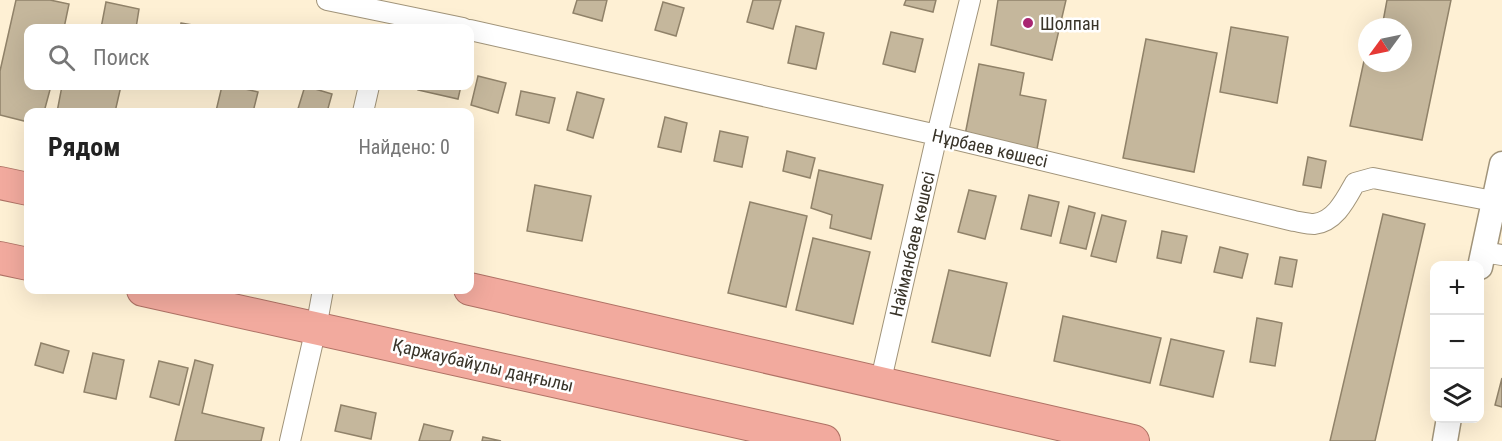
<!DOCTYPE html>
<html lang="ru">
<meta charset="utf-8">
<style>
:root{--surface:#fff;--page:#f6f6f6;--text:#222;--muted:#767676;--line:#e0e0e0}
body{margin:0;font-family:"Roboto Condensed",sans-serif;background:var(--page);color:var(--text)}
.controls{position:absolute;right:18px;bottom:18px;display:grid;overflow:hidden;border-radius:12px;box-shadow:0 6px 24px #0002}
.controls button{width:54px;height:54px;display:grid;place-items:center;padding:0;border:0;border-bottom:2px solid var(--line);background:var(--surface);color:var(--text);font:30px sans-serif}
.compass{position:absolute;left:1358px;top:18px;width:54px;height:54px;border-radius:50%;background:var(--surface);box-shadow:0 6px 24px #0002;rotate:237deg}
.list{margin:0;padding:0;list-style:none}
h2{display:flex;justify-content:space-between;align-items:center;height:78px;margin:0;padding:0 24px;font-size:26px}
h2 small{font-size:20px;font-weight:400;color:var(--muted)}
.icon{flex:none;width:33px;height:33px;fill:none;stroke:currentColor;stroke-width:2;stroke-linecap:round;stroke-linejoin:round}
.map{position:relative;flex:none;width:1502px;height:441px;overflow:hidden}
.search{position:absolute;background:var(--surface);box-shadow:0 6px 24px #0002;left:24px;top:24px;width:450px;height:66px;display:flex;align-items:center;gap:15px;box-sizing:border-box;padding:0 21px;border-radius:12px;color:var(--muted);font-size:22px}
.panel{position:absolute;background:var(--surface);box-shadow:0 6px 24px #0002;left:24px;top:108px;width:450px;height:186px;border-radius:12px}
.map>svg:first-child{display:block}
.building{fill:#c5b79c;stroke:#908269;stroke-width:1.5}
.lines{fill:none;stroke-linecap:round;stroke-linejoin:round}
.minor-casing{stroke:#a1947a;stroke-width:22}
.tertiary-casing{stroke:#a1947a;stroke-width:27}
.trunk-casing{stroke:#af7265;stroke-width:34}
.minor{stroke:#fff;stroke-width:20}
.tertiary{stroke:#fff;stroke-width:24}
.trunk{stroke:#f2aa9e;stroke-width:32}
.poi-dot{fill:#a92672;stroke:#fff;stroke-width:2}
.labels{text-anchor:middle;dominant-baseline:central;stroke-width:5;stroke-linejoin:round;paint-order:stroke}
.poi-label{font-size:18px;fill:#393429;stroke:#fff;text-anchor:start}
.street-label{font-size:18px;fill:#393429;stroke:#fff}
</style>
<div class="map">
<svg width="1502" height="441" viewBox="0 0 1502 441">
<rect width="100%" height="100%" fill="#fef0d4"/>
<path class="building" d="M16,0H50L69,4L64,28H28V86H51L44,112H28V122L0,115V71Z
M577,0H607L602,21L573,13Z
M753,0H781L773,29L747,22Z
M906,0H936L933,12L904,5Z
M998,0H1066L1052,60L991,45Z
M1387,0H1451L1422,140L1350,126L1367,47V63H1403V27H1382Z
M106,2L139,9L136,28H101Z
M663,2L684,8L676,36L655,30Z
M181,23L210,28H180Z
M796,26L824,33L816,69L788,63Z
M1231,27L1288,37L1277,103L1220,92Z
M891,32L923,39L915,72L883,64Z
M1146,39L1217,53L1194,172L1123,158Z
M979,64L1024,73L1020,95L1046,100L1037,149L965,135Z
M478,76L506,83L498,113L471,105Z
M62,86H121L115,112H57Z
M222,86H232L258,92L253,112L216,111Z
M305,86L332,94L327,112H297Z
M419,86H461L458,99L418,90Z
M521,91L555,98L549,123L516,115Z
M577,92L604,99L593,138L567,130Z
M665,117L687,123L681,152L658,147Z
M720,131L748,137L742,167L714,161Z
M787,151L815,158L810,178L783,171Z
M1308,157L1326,161L1321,188L1303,185Z
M819,170L883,185L871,239L830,228L832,215L811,208Z
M535,185L591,196L582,241L527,231Z
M969,190L996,196L985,239L958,232Z
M1029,195L1059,202L1051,236L1021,229Z
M750,202L807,216L786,307L728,293Z
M1069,206L1095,213L1086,249L1060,243Z
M1383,214L1425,224L1375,441H1330Z
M1102,215L1126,221L1116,262L1091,256Z
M1162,231L1187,236L1181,263L1157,258Z
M813,238L870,252L853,324L796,310Z
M1220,247L1248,254L1242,278L1214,272Z
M1280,257L1297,260L1292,287L1275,284Z
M949,270L1007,283L990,356L932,342Z
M1063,316L1161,338L1150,383L1054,361Z
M1257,318L1282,323L1275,366L1250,362Z
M1171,339L1224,351L1213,397L1160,385Z
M41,343L69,351L63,373L35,365Z
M93,353L124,360L116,399L84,392Z
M195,360L213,365L202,413L264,428L261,441H175Z
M159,361L188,368L179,405L150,397Z
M1502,378V407L1495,405Z
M341,405L376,413L371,439L335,431Z
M424,424L453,431L450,441H419Z
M483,437L501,441H482Z"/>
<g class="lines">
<g class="minor-casing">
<path id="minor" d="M327,0L463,28
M470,30L937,135L1294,221C1300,222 1308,224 1314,224C1335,222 1346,199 1355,183L1373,178L1493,201
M363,112L369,86
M1483,252L1502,255
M880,384L937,135L970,0
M290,441L316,328L323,290"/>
</g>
<g class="tertiary-casing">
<path id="tertiary" d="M1480,267L1502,164
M1445,441L1449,418"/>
</g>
<g class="trunk-casing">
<path id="trunk" d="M0,183L28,189
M0,258L28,264
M470,289L1133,441
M143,290L824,441"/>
</g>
<use href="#minor" class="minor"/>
<use href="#tertiary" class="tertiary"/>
<use href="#trunk" class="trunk"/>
</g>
<circle class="poi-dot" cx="1028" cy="23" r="6"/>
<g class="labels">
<g class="poi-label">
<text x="1040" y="23">Шолпан</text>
</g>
<g class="street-label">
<text transform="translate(990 148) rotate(13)">Нұрбаев көшесі</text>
<text transform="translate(912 244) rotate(-77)">Найманбаев көшесі</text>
<text transform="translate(483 365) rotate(13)">Қаржаубайұлы даңғылы</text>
</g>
</g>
</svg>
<div class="controls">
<button>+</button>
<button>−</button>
<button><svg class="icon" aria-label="layers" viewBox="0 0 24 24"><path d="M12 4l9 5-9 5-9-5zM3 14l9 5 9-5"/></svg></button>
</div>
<svg class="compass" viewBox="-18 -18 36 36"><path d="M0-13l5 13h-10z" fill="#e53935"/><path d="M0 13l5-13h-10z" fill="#767676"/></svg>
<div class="search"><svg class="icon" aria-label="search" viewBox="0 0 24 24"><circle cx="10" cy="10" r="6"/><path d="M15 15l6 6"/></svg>Поиск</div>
<section class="panel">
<h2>Рядом<small>Найдено: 0</small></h2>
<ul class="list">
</ul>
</section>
</div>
